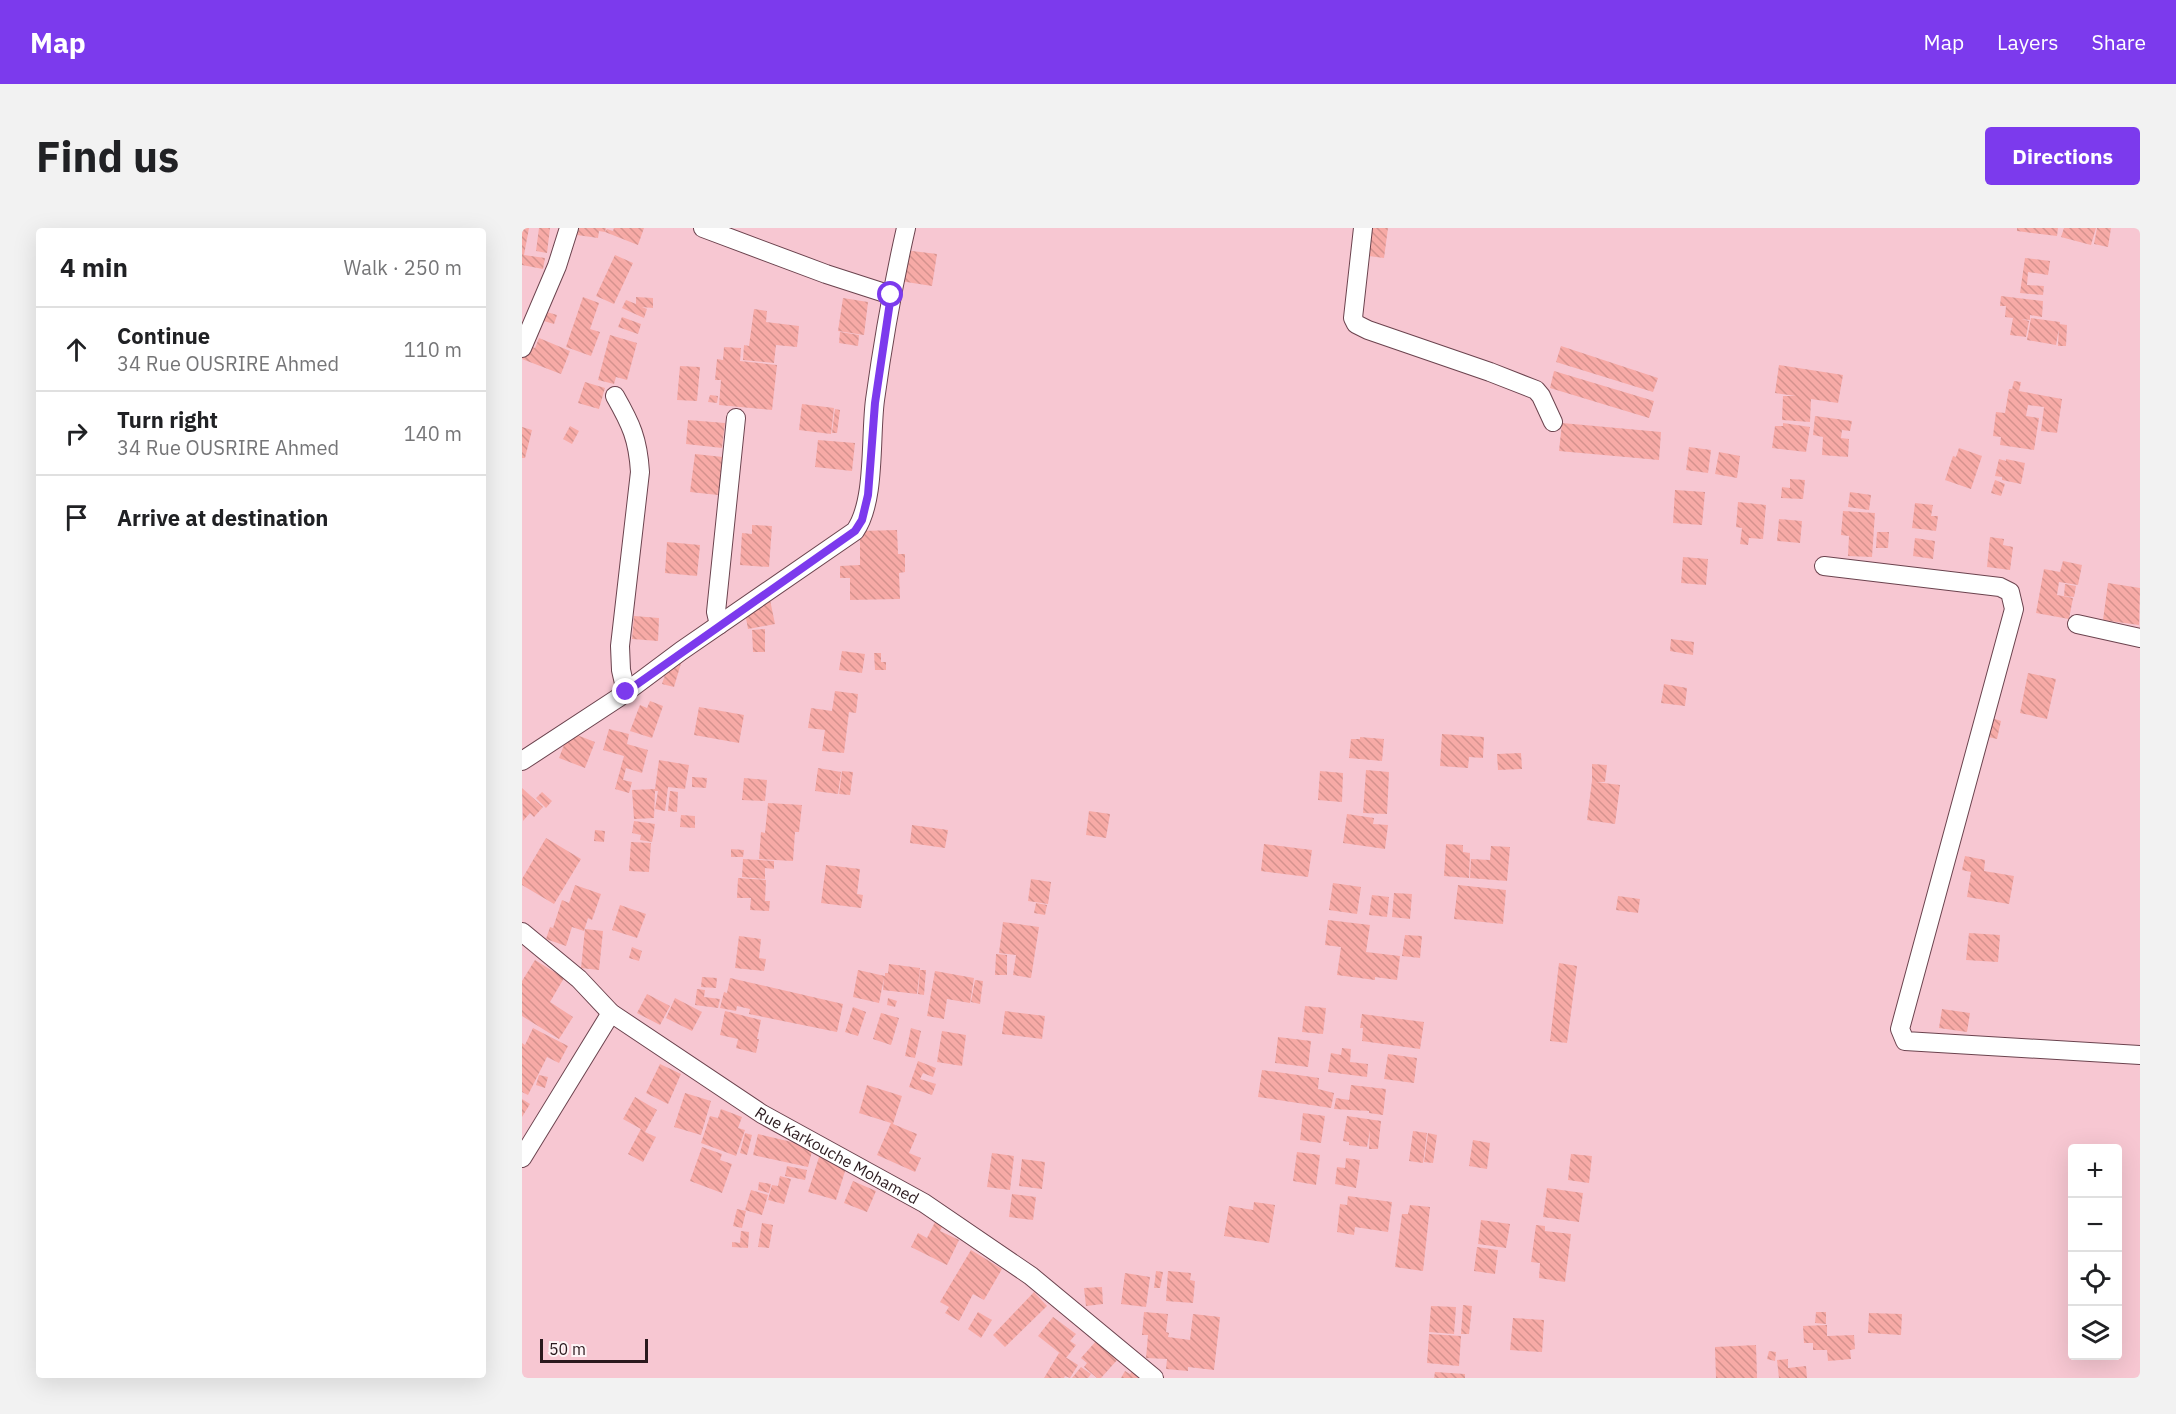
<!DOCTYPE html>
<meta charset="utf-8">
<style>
:root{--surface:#fff;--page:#f2f2f2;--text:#202124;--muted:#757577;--line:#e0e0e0;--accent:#7c3aed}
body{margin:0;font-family:"IBM Plex Sans",sans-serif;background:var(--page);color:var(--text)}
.controls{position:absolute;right:18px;bottom:18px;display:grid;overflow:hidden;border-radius:6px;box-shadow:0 6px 24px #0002}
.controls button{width:54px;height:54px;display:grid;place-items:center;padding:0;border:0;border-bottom:2px solid var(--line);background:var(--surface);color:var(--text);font:30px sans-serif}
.scale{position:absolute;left:18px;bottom:15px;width:108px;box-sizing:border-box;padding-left:6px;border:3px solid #2a191d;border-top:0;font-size:16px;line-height:21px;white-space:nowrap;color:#2a191d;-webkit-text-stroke:4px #fef4f6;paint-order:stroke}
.stop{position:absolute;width:18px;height:18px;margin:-14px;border:4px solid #7c3aed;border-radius:50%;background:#fff}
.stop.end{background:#7c3aed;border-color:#fff;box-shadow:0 2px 6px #0008}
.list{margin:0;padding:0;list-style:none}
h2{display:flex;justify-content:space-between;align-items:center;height:78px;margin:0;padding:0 24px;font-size:26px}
h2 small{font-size:20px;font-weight:400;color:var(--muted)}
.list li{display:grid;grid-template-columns:39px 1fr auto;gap:18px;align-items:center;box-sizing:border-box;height:84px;padding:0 24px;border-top:2px solid var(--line)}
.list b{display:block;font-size:22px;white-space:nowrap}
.list p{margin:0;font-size:20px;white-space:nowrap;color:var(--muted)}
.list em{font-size:20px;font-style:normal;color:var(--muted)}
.icon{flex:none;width:33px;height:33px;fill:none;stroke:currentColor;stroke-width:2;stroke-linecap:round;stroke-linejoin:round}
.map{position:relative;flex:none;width:1618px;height:1150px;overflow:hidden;border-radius:6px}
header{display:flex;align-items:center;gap:36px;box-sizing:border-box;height:84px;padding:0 30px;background:var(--accent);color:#fff}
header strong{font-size:28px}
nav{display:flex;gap:33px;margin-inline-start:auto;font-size:21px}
.intro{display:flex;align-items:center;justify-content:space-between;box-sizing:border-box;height:144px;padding:0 36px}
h1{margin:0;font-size:42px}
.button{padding:15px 27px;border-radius:6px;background:var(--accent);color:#fff;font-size:21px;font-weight:700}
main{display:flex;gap:36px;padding:0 36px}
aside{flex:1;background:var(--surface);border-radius:6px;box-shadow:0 6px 24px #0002}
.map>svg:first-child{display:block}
.building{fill:url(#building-back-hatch)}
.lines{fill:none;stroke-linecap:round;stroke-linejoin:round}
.minor-casing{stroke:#6b434e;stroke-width:20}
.minor{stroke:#fff;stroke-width:18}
.route{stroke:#7c3aed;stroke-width:8}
.labels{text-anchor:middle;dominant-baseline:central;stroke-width:4.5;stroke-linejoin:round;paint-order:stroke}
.street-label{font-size:16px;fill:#2a191d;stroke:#fef4f6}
</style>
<header>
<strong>Map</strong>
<nav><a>Map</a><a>Layers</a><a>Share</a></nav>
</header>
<div class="intro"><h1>Find us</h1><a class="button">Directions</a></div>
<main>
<aside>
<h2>4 min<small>Walk · 250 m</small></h2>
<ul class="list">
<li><svg class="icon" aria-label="ahead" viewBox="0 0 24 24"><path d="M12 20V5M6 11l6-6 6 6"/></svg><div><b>Continue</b><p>34 Rue OUSRIRE Ahmed</p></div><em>110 m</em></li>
<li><svg class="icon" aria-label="right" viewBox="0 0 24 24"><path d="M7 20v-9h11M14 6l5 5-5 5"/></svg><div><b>Turn right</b><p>34 Rue OUSRIRE Ahmed</p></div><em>140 m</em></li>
<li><svg class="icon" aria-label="arrive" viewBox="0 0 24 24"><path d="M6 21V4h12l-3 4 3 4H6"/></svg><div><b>Arrive at destination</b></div></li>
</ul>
</aside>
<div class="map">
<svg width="1618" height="1150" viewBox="0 0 1618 1150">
<defs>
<pattern id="building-back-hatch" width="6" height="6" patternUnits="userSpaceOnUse" patternTransform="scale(1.5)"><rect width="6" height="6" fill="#f7aaa6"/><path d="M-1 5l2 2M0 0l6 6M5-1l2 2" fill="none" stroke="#d4928e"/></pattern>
</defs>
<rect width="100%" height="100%" fill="#f7c7d2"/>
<path class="building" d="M0,0H7L2,27L23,30L21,41L0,37Z
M17,0H28L25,25L14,23Z
M57,0H84L83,4L77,3L76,10L55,7Z
M92,0H122L116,17L83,4L85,1L91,3Z
M836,0H866L862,30L839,27Z
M1495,0H1536L1535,8L1495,3Z
M1542,0H1574L1569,17L1539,9Z
M1575,0H1589L1586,19L1572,16Z
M382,22L415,26L410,58L378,53Z
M93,27L111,35L92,76L74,68Z
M1503,30L1528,33L1526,47L1506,44L1505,57L1522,58L1521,67L1498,65Z
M1479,68L1521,73L1520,89L1508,87V92L1499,91L1507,93L1504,109L1488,107L1491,90L1483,89L1484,78H1478Z
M61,69L77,75L68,101L78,104L69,128L44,119Z
M114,69L131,70V80L120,79L125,81L122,90L100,80L104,72L114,76Z
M321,70L346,74L342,107L316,103Z
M232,81L245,83L244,94L277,98L275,119L254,117L252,135L221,132L222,117L227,118Z
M18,82L35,87L32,96L15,91Z
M100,89L119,96L116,106L96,99Z
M1509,90L1538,94L1534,117L1505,112Z
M1537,96L1545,97L1544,118H1536Z
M318,104L337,107L336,118L317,115Z
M88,107L115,115L105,152L94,149L92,156L76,152Z
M17,110L48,123L39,146L0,131L6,117L13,120Z
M1039,118L1136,150L1131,164L1034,134Z
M202,119L219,120L218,133L255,137L250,182L197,177L199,152H193L195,131L201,132Z
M1257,137L1321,147L1316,175L1289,171L1288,194L1260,192L1261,168H1274L1253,165Z
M158,138L178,139L175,173L155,172Z
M1032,143L1132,173L1127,190L1028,160Z
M1492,153L1499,154L1497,163L1540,171L1535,205L1519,203L1522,179L1506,177L1504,188L1517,190L1512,222L1478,217L1479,209L1471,208L1474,184L1483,185L1487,161H1490Z
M63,154L83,160L77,181L56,175Z
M188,167L196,168L195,175L186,174Z
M280,176L312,180L309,206L277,202Z
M313,181L318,182L315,205H310Z
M1293,188L1330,193L1328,203L1320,202L1319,210L1327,211L1326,229L1300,227L1301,209L1291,207Z
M166,192L203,195L200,220L164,216Z
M1040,195L1139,204L1137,232L1037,223Z
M1261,195L1288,199L1284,224L1250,220L1253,198H1261Z
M48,198L57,203L50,216L41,211Z
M0,199L10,202L3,230H0Z
M296,212L333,215L330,243L293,239Z
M1167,219L1189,222L1186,245L1164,242Z
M1437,220L1460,228L1449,261L1423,252L1431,228L1434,229Z
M1197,224L1218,228L1215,250L1193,246Z
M173,226L201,229L196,267L168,264Z
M1477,231L1484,233V231L1503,235L1499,256L1480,252V249L1473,248Z
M1268,251L1283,252L1281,271L1259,270L1260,259L1268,260Z
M1473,252L1483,256L1479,268L1469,265Z
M1153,262L1183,264L1180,297L1151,295Z
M1328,264L1349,267L1347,282L1326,279Z
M1216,274L1244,277L1241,311L1227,310L1226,317L1218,316L1220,300L1214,299Z
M1393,275L1411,277L1409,288H1416L1414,303L1390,300Z
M1321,283L1353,285L1350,329L1326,328L1327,308L1319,307Z
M1257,291L1280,293L1278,315L1255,313Z
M230,297L250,298L247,339L218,337L220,305L230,306Z
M375,302L376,326H383V344L377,345L378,371L328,372V350H318V338L338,337V303Z
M1355,304H1367L1366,320H1354Z
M1468,309L1482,311L1481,317L1491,319L1488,342L1465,339Z
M1393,310L1413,313L1411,331L1391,328Z
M145,314L178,317L175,348L143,345Z
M1161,329L1186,331L1184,357L1159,355Z
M1541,333L1560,337L1556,357L1537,354L1535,367L1551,370L1547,391L1514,385L1522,341L1538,344Z
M1586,355L1618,360L1617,397L1581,392Z
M1543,356L1554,358L1552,369L1542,368Z
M247,367L253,396L226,401L222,379Z
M112,388L137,390L136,413L110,411Z
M243,401V424H231L230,402Z
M1149,411L1172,414L1171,427L1148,423Z
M320,423L343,426L340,445L317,442Z
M352,425H359V434H364V442H353Z
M149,428L160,432L152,459L140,456Z
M1506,445L1534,451L1525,491L1498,485Z
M1142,456L1165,460L1163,478L1139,475Z
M313,463L336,466L334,485L327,484L322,525L300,523L303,502L286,500L289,480L310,483Z
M128,473L141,478L130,510L108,503L118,477L125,480Z
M177,479L222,487L217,515L172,507Z
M1467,489L1479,493L1475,511L1462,508Z
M87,501L107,506L105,516L126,522L120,545L104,540L101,552L110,554L107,565L93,561L102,528L81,522Z
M47,504L73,514L63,540L37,530Z
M920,506L962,509L961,530L947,529L946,540L918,538Z
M838,509L862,511L860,533L827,530L829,511H838Z
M999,525L1000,541L976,542L975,526Z
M137,532L167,537L163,561L146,559L143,583L133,581L136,563H133L132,590L112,591L110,562L133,561Z
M1070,536L1085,537L1083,554H1074L1098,557L1093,596L1065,592L1070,553Z
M296,540L319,544L316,566L293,563Z
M844,542L867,544L865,586L841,585Z
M320,543L331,544L328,567L317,566Z
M798,543L821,545L820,574L796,572Z
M170,549L185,550L184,560L170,559Z
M222,550L245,552L243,573L220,572Z
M0,560L21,579L12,589L8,585L1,593Z
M148,563L156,564L155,584L146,583Z
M20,564L30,573L24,580L14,570Z
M246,575L280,577L277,604H273L271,633L237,631L239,604L243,605Z
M567,583L588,586L584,610L564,607Z
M825,586L852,590L851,596L866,597L863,621L821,615Z
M159,587L173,588V600L158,599Z
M112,593L133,596L130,614L118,612L119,607L110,605Z
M390,597L426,602L423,620L388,615Z
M73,602L83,603L82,614L72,613Z
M24,610L59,631L32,676L0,657V651Z
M109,614L129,615L127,644L107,643Z
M742,616L790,622L786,649L739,643Z
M924,616L941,617V624L948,625L947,650L922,648Z
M969,618L988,619L985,653L948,650L949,631L968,632Z
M209,621L222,622L221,629H209Z
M1443,628L1463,632L1462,643L1492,648L1487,676L1445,669L1449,644L1440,642Z
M221,631L252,633V641L243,640V651L220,649Z
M304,637L338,641L335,666L341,667L339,680L299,675Z
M216,650L244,652L243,673H248L247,683L228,682L229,670H215Z
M509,651L529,654L526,676L506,673Z
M811,655L839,659L835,686L807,682Z
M53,657L79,666L70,692L66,690L62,703L50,699L44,718L24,711L28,699L31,700L40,672L47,675Z
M936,657L984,662L981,696L932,691Z
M872,665L890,666L888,691L870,689Z
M850,667L867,669L865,689L847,687Z
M1096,668L1118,671L1116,685L1094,682Z
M514,675L525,677L523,687L512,685Z
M98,677L124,686L115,710L90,702Z
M806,692L848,697L844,724L878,728L875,752L853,749V752L815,747L819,719L803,717Z
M481,694L517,699L509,750L491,747L494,727L477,725Z
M63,701L81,703L77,742L59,740Z
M1447,705L1478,707L1476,734L1444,732Z
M883,707L900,708L898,730L880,728Z
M217,708L239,711L237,730L244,731L242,743L213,740Z
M110,719L120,723L117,733L107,730Z
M474,726L485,727V747H473Z
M13,732L42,750L28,774L51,789L37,811L0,788V753Z
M1037,735L1055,738L1045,815L1028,813Z
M367,736L398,740L395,766L361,762L362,750L357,775L331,769L336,742L363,748V745H366Z
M398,742H404L402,767L396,766Z
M413,743L452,750L448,775L425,771L422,791L405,788Z
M180,749L195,750L194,760L179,759Z
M208,750L321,776L315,804L227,786L228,781L215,778L214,783L198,780L202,764L205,765Z
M453,752L461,753L458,776L449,774Z
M175,761L183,762L182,769L198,771L196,780L173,777Z
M125,766L148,778L138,797L115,785Z
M153,770L180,784L170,803L144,790Z
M366,770L375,773L373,779L365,777Z
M783,778L804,780L801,806L780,804Z
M331,779L344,784L336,808L323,804Z
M1420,781L1448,785L1445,804L1417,800Z
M203,783L239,792L235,811H237L234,825L214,820L216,811L198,807Z
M483,783L523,788L520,811L480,806Z
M359,785L377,790L369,817L351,811Z
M840,786L902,794L898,821L840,813L841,800H838Z
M11,800L46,818L37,835L25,829L6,867L0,864V815L3,817Z
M389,800L399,803L393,830L383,828Z
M420,803L444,807L440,838L415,834Z
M756,809L789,813L786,839L753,835Z
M820,820L829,821L828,834L846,836L845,849L806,844L809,825L819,827Z
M866,826L895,830L892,855L862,851Z
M396,833L414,840L411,849L401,845L398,851L414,856L410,867L387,859Z
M138,836L159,846L146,876L124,865Z
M740,842L797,850L796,861L812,865L809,880L736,869Z
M17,847L26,849L23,860L14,857Z
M345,857L380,868L371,896L395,906L387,925L399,930L393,944L355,927L369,895L337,885Z
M829,857L864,861L861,887L847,885V883L812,881L814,870L827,872Z
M163,865L189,873L179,907L152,899Z
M113,869L135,882L123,904L134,909L121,934L106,926L119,901L101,891Z
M0,871L8,876L0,889Z
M199,881L220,889L216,900L223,902L214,928L179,915L188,888L196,890Z
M781,885L803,888L799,915L778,912Z
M825,888L859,893L856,921H847L848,902L845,919L827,917V914L821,913Z
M891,903L905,905L901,935L887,933Z
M223,905L230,907L225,927L218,925Z
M906,905L915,907L911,935L902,934Z
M236,906L291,919L286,939L231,927Z
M951,912L968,915L965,941L947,938Z
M180,919L200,926L198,932L210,936L200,965L168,953Z
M775,924L798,927L794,957L771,953Z
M470,925L492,928L488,962L465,959Z
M298,926L315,931L313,937L324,940L314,972L286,964Z
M1049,926L1070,928L1067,955L1046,952Z
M824,930L838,932L834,960L813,956L815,939L823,940Z
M500,931L523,934L520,961L497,958Z
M265,938L285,942L283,952L263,948Z
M258,948L269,951L262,976L246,972L250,957L256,958Z
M331,953L354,963L345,984L322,975Z
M237,954L249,956L247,965L236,962Z
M1025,960L1061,965L1057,994L1021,989Z
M229,962L246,967L240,987L223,982Z
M490,966L514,969L511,992L487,989Z
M826,968L870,974L866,1004L833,999L832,1007L815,1004L818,976L825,977Z
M732,974L753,977L747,1015L702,1008L707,978L731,982Z
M888,977L908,979L901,1043L873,1039L880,986H886Z
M215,981L224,983L220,1000L211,998Z
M414,992L422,995L418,1003L437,1012L425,1037L389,1019L396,1005L405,1010Z
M959,992L988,996L984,1020L956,1016Z
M240,995L251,997L247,1020L236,1019Z
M1014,997L1023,998V1003L1049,1006L1043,1054L1017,1050L1018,1035L1009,1034Z
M219,1003L227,1004L226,1020L210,1019V1014L218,1015Z
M955,1019L976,1022L973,1046L952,1043Z
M449,1022L480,1041L462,1072L451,1066L437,1093L423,1085L427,1079L418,1074Z
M634,1043L641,1044L638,1060H632Z
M646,1043L669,1045L668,1052L673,1053L671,1075L644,1073Z
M603,1045L628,1049L624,1079L599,1076Z
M580,1059L581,1076L564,1078L562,1060Z
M512,1064L525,1078L483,1119L471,1107Z
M941,1077L950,1078L947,1106H939Z
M909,1078L934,1079L932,1106L907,1104Z
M456,1084L470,1092L459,1110L446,1101Z
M622,1084L646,1086L644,1104L647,1105L646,1109L668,1112L671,1086L698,1089L692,1142L666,1139V1143L644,1141L645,1131L624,1130L626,1107H620Z
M1294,1084H1304V1096L1293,1095Z
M1347,1085L1380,1086L1379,1107L1346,1105Z
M531,1089L554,1106L548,1113L554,1117L544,1130L516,1108Z
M991,1090L1022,1092L1020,1124L988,1122Z
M1305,1097V1108L1332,1107L1333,1121L1328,1122L1329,1131L1306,1133L1305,1122H1291V1115H1282L1281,1098Z
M907,1106L939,1108L937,1138L905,1135Z
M575,1112L596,1131L579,1150H575L562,1139L565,1135L559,1130Z
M1234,1117L1235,1150H1194L1193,1119Z
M1247,1123L1254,1124L1253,1133L1245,1131Z
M537,1125L556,1137L548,1150L543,1148L542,1150H522Z
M1266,1131V1140L1284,1138L1285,1150H1257L1255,1132Z
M559,1139L569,1146L566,1150H550Z
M612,1141L625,1150H599L603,1143L608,1146Z
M913,1144L943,1146V1150H912Z"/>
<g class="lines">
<g class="minor-casing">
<g id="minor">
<path d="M181,0L304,46L369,67"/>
<path d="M841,0L831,90L834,96L846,102L968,144L1014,162L1019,168L1031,194"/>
<path d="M0,120L35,38L47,0"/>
<path d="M93,168C109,196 116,211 118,244L98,418L99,442L104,464"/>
<path d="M1302,338L1478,359L1488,364L1492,381L1378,801L1383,813L1618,827"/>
<path d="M1555,396L1618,410"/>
<path d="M197,397L194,384L214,190"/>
<path d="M0,533L96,470L159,423L333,303C354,273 348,209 353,172C361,114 371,57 384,0"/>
<path id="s1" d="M0,704L57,751L89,785L240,886L402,975L509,1048L632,1150"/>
<path d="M0,930L89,785"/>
</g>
</g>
<use href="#minor" class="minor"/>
</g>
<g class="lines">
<path class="route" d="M104,464L333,303L340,292L346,267L353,175L369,67"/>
</g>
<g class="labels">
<g class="street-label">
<text stroke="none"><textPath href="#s1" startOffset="388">Rue Karkouche Mohamed</textPath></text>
</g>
</g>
</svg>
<div class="controls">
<button>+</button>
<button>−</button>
<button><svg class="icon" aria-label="locate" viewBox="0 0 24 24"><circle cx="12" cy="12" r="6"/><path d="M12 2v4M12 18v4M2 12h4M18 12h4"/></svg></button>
<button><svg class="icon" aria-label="layers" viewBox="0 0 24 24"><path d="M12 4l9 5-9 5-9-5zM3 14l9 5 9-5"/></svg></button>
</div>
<div class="scale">50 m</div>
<div class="stop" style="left:369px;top:67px"></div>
<div class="stop end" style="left:104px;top:464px"></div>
</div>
</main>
